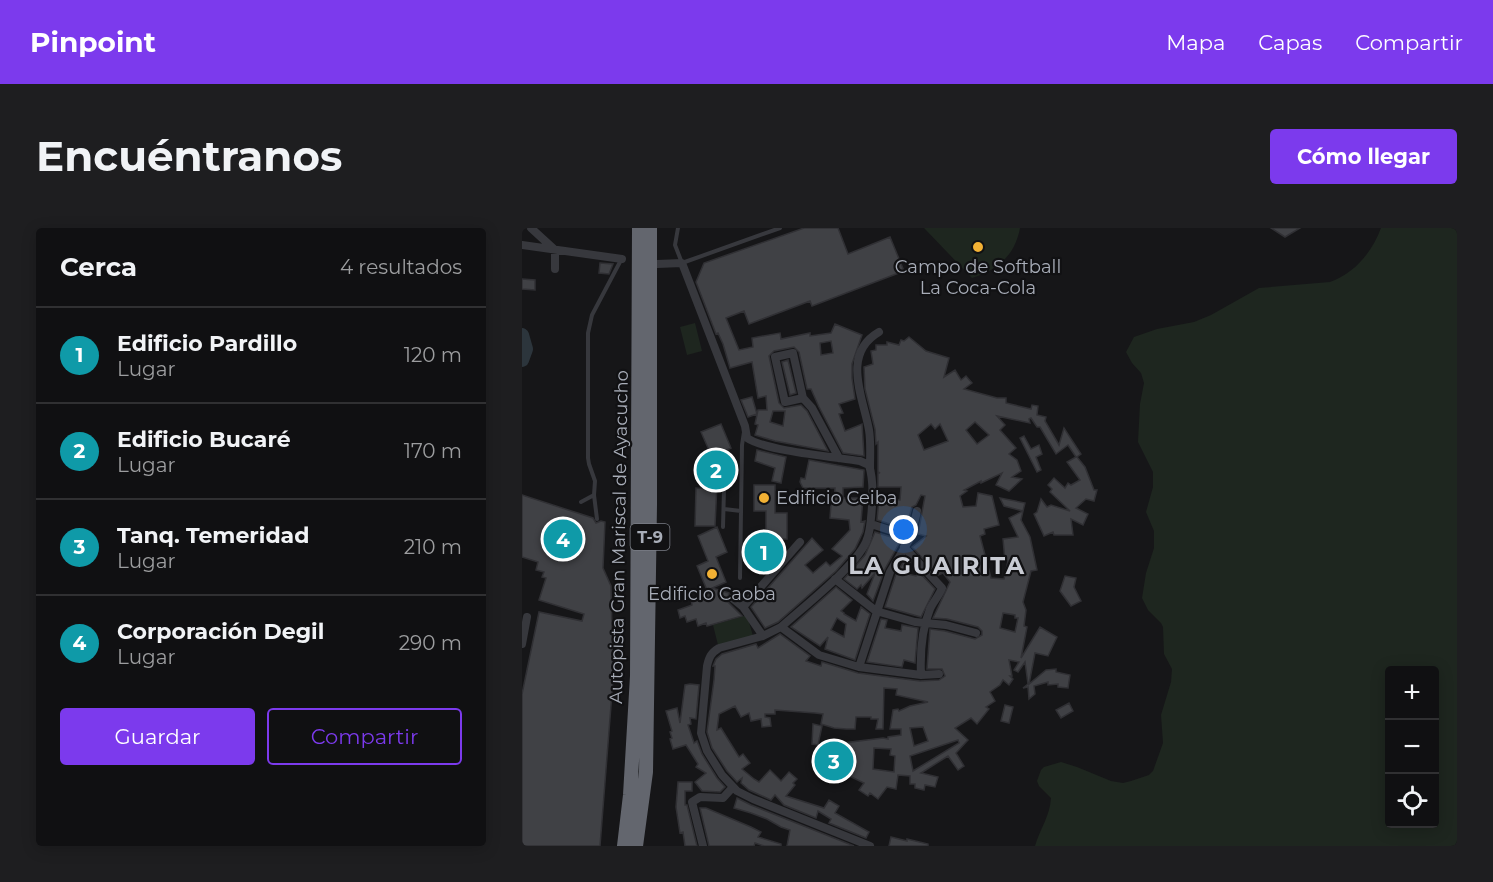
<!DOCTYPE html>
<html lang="es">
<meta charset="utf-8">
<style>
:root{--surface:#101012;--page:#1e1e20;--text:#f1f3f6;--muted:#9c9d9f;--line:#303032;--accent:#7c3aed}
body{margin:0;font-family:Montserrat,sans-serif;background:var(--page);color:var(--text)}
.controls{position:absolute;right:18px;bottom:18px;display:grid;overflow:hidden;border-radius:6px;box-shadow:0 3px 15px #0003}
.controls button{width:54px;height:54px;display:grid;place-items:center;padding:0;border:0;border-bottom:2px solid var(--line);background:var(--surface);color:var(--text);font:30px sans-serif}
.you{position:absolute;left:382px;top:302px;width:21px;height:21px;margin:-15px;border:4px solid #fff;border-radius:50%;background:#1a73e8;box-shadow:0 0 0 9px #1a73e833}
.badge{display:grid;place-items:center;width:39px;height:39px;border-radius:50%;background:var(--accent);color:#fff;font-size:20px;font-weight:700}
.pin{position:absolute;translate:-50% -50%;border:3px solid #fff;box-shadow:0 2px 6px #0006}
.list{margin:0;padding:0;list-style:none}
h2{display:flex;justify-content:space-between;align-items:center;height:78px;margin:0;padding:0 24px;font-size:26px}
h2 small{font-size:20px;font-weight:400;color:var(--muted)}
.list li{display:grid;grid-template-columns:39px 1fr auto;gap:18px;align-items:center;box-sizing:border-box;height:96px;padding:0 24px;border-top:2px solid var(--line)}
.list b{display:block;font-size:22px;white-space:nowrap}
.list p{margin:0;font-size:20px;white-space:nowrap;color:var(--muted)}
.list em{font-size:20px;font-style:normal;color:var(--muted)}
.actions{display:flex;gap:12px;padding:18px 24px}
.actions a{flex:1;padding:14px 0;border:2px solid var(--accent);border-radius:6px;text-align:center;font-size:21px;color:var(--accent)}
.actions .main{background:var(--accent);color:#fff}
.icon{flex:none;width:33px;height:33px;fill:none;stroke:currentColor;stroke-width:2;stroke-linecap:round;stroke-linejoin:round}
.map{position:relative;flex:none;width:935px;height:618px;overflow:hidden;border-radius:6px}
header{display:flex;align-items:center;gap:36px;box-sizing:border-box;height:84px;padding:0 30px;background:var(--accent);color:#fff}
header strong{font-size:28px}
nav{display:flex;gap:33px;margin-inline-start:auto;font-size:21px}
.intro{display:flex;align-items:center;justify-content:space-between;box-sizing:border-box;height:144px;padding:0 36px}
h1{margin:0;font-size:42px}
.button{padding:15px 27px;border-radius:6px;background:var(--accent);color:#fff;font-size:21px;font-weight:700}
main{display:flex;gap:36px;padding:0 36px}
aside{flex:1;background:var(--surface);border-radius:6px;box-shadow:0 3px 15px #0003}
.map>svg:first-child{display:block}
.green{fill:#1e261f;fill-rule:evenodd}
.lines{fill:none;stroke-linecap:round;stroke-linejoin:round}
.river{stroke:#2c353c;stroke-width:14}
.building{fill:#404145;stroke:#303034;stroke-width:1.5;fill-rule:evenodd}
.lane{stroke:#37383d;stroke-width:4}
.street{stroke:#37383d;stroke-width:8}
.highway{stroke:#63666e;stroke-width:14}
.poi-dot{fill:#f2b134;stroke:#111113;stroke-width:2}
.labels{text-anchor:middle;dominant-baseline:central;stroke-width:4.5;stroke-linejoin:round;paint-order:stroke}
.shield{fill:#111113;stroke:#7b7e86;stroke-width:1.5}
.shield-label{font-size:16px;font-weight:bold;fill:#a8adb8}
.poi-label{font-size:18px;fill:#a8adb8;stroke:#111113}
.street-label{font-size:18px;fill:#a8adb8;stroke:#111113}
.district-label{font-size:24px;font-weight:bold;letter-spacing:1.5px;fill:#c9ccd4;stroke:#111113}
</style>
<header>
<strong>Pinpoint</strong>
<nav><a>Mapa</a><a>Capas</a><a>Compartir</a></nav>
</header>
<div class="intro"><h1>Encuéntranos</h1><a class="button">Cómo llegar</a></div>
<main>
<aside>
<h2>Cerca<small>4 resultados</small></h2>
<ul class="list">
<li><span class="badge" style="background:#0f9aa8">1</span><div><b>Edificio Pardillo</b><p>Lugar</p></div><em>120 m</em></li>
<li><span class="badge" style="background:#0f9aa8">2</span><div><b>Edificio Bucaré</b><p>Lugar</p></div><em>170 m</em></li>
<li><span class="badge" style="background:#0f9aa8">3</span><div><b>Tanq. Temeridad</b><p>Lugar</p></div><em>210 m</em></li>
<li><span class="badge" style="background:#0f9aa8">4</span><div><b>Corporación Degil</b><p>Lugar</p></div><em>290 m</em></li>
</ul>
<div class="actions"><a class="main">Guardar</a><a>Compartir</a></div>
</aside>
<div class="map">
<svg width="935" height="618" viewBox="0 0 935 618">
<rect width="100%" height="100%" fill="#161618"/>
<path class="green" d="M402,0H498C493,27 476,42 450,50Z
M859,0H935V618H513C518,601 528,588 529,570L517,558L515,553L519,542L522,539L539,534L555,539L589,553L601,555L609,553L627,547L631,543L641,515L639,487L649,454L650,441L642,426L641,399L639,395L626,382L620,370L624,345L632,320V303L624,284L631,259V244L616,214L618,176L622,155L619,145L610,135L604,124L612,109L635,101L672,94L689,87L737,60L808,54C833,45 850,24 859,0ZM868,442H912V596H868Z
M173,95L180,123L165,127L158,99Z
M225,387L231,408L196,417L191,397Z"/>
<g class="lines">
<path class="river" d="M0,107L4,121L0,132"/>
</g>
<path class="building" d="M282,0H316L326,26L368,9L382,43L290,78L288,73L227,96L222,83L204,90L217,122L231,119L230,110L258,105L259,111L288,105V108L309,105L313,96L340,107L330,136V150L333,171L317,176L321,185L317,186L323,203L340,196L342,228L321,225L297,179L289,161H285L277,124L272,119L252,123L247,128L257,175L262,180L279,177L285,183L306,223L253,213L233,207L236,197L233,196L236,182H245L244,168L236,170L230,134L208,140L201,116L196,105L194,106L174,54L182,35ZM309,113L311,125L299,127L298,115ZM251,183H263L261,198L248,194Z
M749,0H778L763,9Z
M78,35L91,36L87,46L77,45Z
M0,51L13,52V62L0,61Z
M387,109L404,123L427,130L422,149L433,142L439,152L444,148L450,155L442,161L475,170H484V175L509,181L510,177L516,178L515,187L524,189L523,193L537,217L542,200L559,226L555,229L563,239L572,262H575L572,273L564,271L554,280L566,286L561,297L549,291L551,307H532L531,304L522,308L512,286L515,284L519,271L525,279L529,277L548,283L528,264L530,261L526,257L532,250L543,260L546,255L549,257L558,252L545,234L554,229L546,217L534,226L518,199H515L509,190L507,191L508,195L475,188L483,197L478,202L494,220L487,226L495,232L499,243L490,249L500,251L487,263L474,257L480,245L459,255V253L442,262L445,263L438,268L441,279L454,278L456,265L470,268L477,297L462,301L463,306L458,308L469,350L482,351L486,333H483L481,311L496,309L487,290L501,283L499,292L508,309L515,342L509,343L501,374L504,382L502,398L505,399L499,430L518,399L535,409L526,428L513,425L507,456L524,442L534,441V444L548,447L546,460L536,459V456L526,457V454L512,458L513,466L507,471L506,459L501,460L506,456L503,434L496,444L492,442L497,434L487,432L490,448H488L491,451L487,457L481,452L478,457L468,464L473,473L464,479L467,481L455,496L449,490L433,500L446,512L434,525L442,538L436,542L426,528L399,545L416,549L413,559L403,557L402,562L393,560V556H388V548L376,547L374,561L365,559L356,571L348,565L346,568L337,562L342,555L319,544L320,540L309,539L303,534L312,527L323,532L321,515L361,510L366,511V509L379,507V501H368L371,482L376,481L377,483L388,478L406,474L374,467L375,461L362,460L361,501H354L356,491H349V489H334L333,501H324L312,500L299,496L301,486L293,485L253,482V486H243V489L248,490L249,498L240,499L239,491L229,493L227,485L219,489L213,478L197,486L195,502L199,500L217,529L221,526L228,535L220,541L232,551L237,554L248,542L259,553L267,544L275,551L271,555L273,557L264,568L302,580L307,572L317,578L313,585L347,604L344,610L307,595L309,591L296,583L294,590L262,577L253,567L249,572L227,562L219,555L220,550L215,554L205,543L190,520L185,504L192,452L193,438H191L194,431L200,426L234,416L236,420L258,406L288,428L284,433L299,438L300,434L336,445L398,453L417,452L423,448L420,441H405L408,401L423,403L453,411L460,407V403L456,399L425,391L411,390L428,354L421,345L416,347L390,319L404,308L396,306L403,268L399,267L394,277L390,279L384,301L355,292L357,271L378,272L379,259H356V245H358L356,244V214L354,216L353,201L343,161L342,139L351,136L349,123L354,122V117H365V114L377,117L379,112L382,113ZM453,194L467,207L455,216L444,202ZM409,196L413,201L418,196L426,213L402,222L396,207ZM481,385L493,387V390H496L493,404L478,400ZM401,499L406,513L392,518L388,500ZM436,512L437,515L391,543L388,528ZM352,520L369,521L368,527L373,528L372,544L351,541Z
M266,132L274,165L268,167L260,134Z
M230,169L235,186L226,189L219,172Z
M199,196L209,220L198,225L208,250L195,256L193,298H173L174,260L190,261L179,234L190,229L179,204Z
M502,208L509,221L517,217L520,226L514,229L519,242L515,244L498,210Z
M235,222L264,229L259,255L250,253L253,240L233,233Z
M287,232L342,242L341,259L321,260V270H341L339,294L343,293L341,304L333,321L314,343L256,394L243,400L229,379L290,310L301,322L283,337L291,345L304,334L308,338L320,328L310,321L328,302L327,292L308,290L309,276H312L313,260H281L278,254L279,250L283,251Z
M232,257H253V285H265V311H252V335L249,338L231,337V311H240L244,308V283H232Z
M0,267L71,290L74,295L79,293L83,294L81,340L89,358L91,452L78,618H0V466L17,384L60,393L62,386L17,372L24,350L20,349L22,344L14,342L16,334L0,329Z
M478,270L503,275L501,283L482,278Z
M195,299L205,324L194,329L204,354L190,360L207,365L205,373L220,388L185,398L184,395L176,398L174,391L165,394L163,388L158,390L156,382L170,377L169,370L187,367L175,338L186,333L176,308Z
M353,304L379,312L363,341L351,373L345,366L353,345L340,360L339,357L335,361L322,351L343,327Z
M384,330L388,334L381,345L394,348L397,344L413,361L399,389L363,379L374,346Z
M543,348L554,350L552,359L559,373L549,378L538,363Z
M314,359L330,372L319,383L322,385V386L334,393L339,379L348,386L333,432L303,421L306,409L298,418L269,399ZM315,390L324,396L322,409L309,402Z
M359,391L365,392L363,400L379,403L380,397L396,400L393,435L382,432L380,439L345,434Z
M168,456L177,457L174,491L168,490L169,496L166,497L172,515L175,513L180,526L195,550L203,559L198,564L180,563L173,554L184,545L174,539L176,536L164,517L151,521L148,511L150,510L148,504L150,503L144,483L155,480L158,495L163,457Z
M547,475L551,483L539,490L534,482Z
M483,477L491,479L487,495L479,493Z
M291,496L300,498L296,517L290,516Z
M156,554H170V563H163V577H165L175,618H163L161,604L158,605L154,579Z
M215,570L229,577L332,618H265L268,602L259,599L245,591L229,585L212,580Z
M178,580H184L229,599L239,604L236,609L259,616V618H242L233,615L232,618H187Z
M369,609L385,613V611L406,616V618H367Z"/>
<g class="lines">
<path class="lane" d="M156,0L153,17L160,35L258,0
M59,274L72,267
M202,281L219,283
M75,291L72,267L73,253L67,236L66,230V105L70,87L99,32
M201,299L202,261
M218,350L220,217L222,204"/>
<path class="street" d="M9,0L33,22V41
M0,17L100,31
M135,36L160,35L223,198L225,210C244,223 313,229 338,233L347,237C351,250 351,264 350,278C349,290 349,303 344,314C333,339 280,380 259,399L241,408L197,420C189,425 187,429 185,438L179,505L185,523L200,547L215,563L231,571L348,618
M271,125L281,170L263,174L253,129Z
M281,170L290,180L317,230
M348,240C348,227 349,214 347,202C341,169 319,126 357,104
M349,296L389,309
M313,351L354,383L393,394L424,397L454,405
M210,370L221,379
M259,399L297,427L337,439L368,344L389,309L395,283
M241,408L221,379L278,314
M0,416L5,389
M337,439L399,447C398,425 399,403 408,381C411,374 417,368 420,360L382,319
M399,447L417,446
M181,618L170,574L178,569L201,570L211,559"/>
<path class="highway" d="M102,618L108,567L115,448L117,0
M114,618L124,544L128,277V0"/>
</g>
<g class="poi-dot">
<circle cx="456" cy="19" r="6"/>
<circle cx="242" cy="270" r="6"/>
<circle cx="190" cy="346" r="6"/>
</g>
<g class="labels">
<rect class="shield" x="108.5" y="296" width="39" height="26" rx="4.5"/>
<g class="shield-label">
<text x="128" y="309">T-9</text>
</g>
<g class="poi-label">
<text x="456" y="39">Campo de Softball<tspan x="456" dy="21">La Coca-Cola</tspan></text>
<text x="254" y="270" text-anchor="start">Edificio Ceiba</text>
<text x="190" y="366">Edificio Caoba</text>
</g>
<g class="street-label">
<text transform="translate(97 309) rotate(-89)">Autopista Gran Mariscal de Ayacucho</text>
</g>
<g class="district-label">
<text x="415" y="337">LA GUAIRITA</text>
</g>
</g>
</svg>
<div class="controls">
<button>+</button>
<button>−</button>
<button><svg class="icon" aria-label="locate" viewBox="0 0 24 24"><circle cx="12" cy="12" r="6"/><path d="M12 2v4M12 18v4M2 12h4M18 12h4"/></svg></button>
</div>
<div class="you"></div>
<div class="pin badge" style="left:242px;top:324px;background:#0f9aa8">1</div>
<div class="pin badge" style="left:194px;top:242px;background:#0f9aa8">2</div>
<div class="pin badge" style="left:312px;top:533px;background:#0f9aa8">3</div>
<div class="pin badge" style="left:41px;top:311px;background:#0f9aa8">4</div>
</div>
</main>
